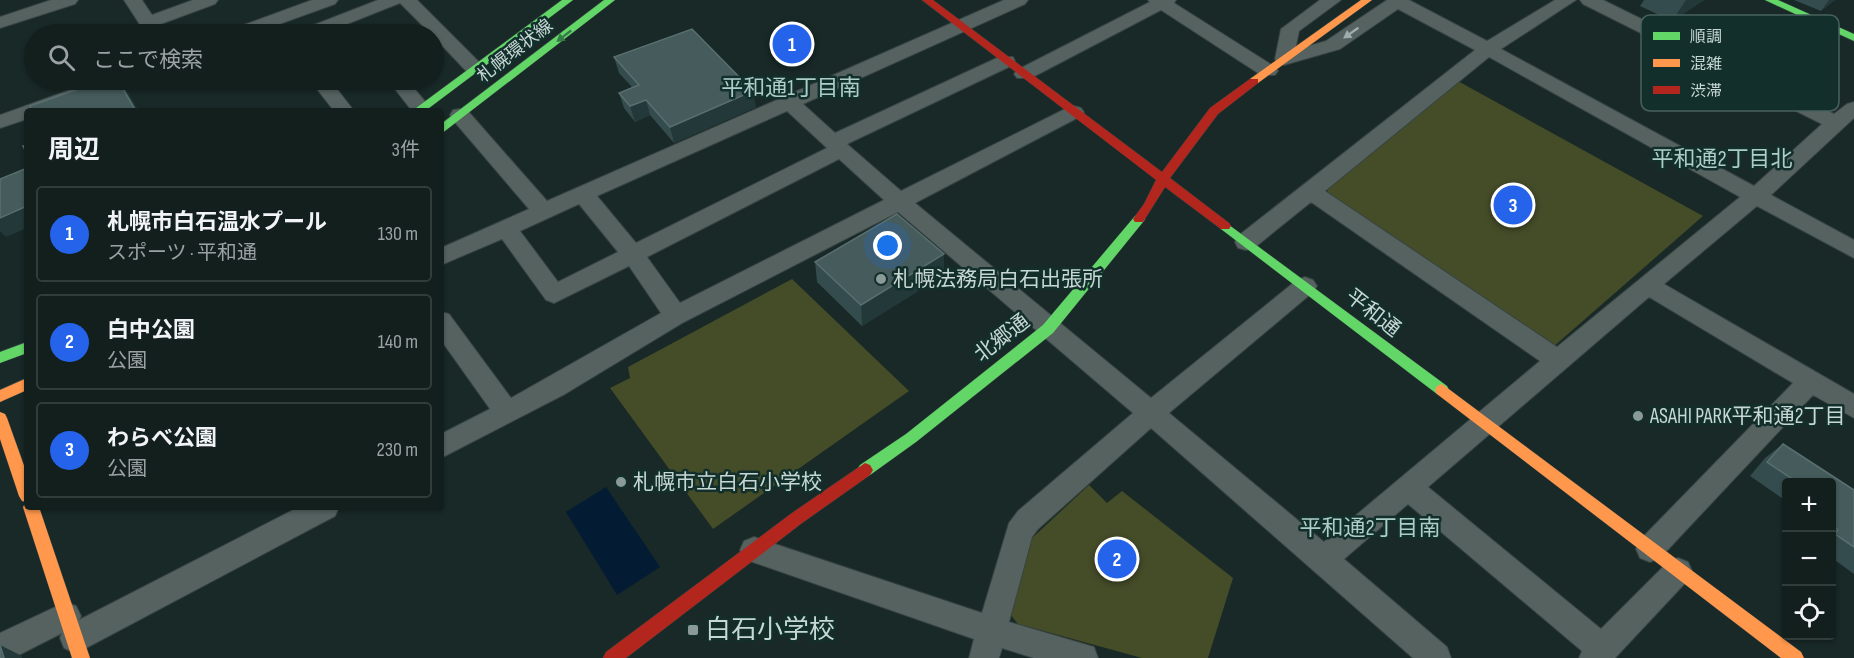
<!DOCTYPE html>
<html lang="ja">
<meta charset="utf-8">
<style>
:root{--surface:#121f1d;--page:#1b2726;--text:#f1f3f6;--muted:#9ca2a4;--line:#313d3b;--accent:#2563eb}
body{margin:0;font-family:"Sofia Sans Condensed","Noto Sans JP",sans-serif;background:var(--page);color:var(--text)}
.controls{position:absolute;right:18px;bottom:18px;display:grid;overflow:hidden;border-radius:6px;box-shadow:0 2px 4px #0004}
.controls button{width:54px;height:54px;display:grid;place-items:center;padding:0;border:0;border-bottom:2px solid var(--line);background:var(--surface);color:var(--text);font:30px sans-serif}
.you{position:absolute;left:888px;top:246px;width:21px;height:21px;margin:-15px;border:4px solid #fff;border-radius:50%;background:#1a73e8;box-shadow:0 0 0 9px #1a73e833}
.badge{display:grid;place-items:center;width:39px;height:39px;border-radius:50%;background:var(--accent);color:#fff;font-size:20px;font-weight:700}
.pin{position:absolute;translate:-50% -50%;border:3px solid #fff;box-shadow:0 2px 6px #0006}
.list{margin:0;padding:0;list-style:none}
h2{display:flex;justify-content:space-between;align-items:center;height:78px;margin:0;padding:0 24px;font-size:26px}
h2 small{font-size:20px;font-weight:400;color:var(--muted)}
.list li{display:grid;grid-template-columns:39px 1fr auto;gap:18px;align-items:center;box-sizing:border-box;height:96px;margin:0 12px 12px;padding:0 12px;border:2px solid var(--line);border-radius:6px}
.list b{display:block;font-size:22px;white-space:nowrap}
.list p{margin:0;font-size:20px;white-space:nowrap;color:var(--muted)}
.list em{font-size:20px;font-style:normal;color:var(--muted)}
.icon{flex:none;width:33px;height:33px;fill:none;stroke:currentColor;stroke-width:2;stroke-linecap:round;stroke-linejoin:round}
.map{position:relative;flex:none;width:1854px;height:658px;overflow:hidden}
.search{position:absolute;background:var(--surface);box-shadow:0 2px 4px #0004;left:24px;top:24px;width:420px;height:66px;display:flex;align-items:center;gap:15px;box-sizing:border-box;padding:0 21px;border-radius:33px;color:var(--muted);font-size:22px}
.panel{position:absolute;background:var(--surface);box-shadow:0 2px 4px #0004;left:24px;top:108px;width:420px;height:402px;border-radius:6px}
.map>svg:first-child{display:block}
.green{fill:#454c28}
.water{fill:#041b34}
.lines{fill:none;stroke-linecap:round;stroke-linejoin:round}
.street-casing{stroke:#374442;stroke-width:2}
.fast-casing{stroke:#374442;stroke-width:1}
.slow-casing{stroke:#374442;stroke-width:1}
.jam-casing{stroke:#374442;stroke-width:1}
.street{fill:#556260;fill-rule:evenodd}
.fast{fill:#63d668;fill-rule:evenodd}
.slow{fill:#ff974d;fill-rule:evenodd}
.jam{fill:#b3261e;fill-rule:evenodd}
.wall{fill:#354c4e}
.shaded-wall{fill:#233838}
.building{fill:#455b5c;stroke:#596f6f;stroke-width:1.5}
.oneway{fill:#9faeab}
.oneway2{fill:#367a47}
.poi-dot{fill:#8a9a97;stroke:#122f2c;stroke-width:2}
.labels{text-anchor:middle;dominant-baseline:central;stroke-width:5;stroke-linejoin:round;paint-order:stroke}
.far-street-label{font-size:18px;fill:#c7d7d4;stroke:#122f2c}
.poi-label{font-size:21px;fill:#c7d7d4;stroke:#122f2c;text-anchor:start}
.street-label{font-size:21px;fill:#c7d7d4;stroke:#122f2c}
.neighbourhood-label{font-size:22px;fill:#accdc8;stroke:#122f2c}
.near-poi-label{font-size:26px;fill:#c7d7d4;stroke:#122f2c;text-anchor:start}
.key{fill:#122f2c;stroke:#48615e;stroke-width:1.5}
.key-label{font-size:16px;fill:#c7d7d4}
</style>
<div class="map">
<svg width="1854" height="658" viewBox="0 0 1854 658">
<rect width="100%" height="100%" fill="#182927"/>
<path class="green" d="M1456,80L1703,216L1552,348L1327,194L1328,188Z
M792,279L909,391L713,529L610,388L630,378L628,367Z
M1089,485L1107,503L1122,491L1233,578L1208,658H1142L1018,624L1010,614L1030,540Z"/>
<path class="water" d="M606,487L660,567L617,595L566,512Z"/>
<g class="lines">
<g class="street-casing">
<path id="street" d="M51,0H78L75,4L0,28V17Z
M124,0H142L152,15L193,0H218L215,4L158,25L164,34H146Z
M312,0H338L335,4L252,34H227L230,30Z
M378,0H417L482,65L484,69L482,73H468L434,37V34H431L400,3L322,34H298L301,30Z
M1004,0H1028L1025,4L803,104L835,133L999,57H1013L1015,61L1013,65L847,144L901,191L1067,108L1074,106L1081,108L1084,112L1081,116L915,203L1151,398L1297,280L1305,277L1313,280L1317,286L1313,292L1169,413L1324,542L1540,361L1311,202L1254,248L1246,250L1238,248L1235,242L1238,236L1475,50L1398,9L1340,49L1284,65L1277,63L1275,59L1281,29L1320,0H1341L1299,31L1295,50L1326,41L1387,0H1409L1487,41L1555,0H1576L1501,49L1754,186L1822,124L1583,4L1580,0H1603L1834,114L1847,104L1854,102V118L1771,195L1854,240V258L1757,206L1664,284L1854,394V418L1813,395L1660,558L1650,562L1640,558L1636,549L1640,540L1793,383L1649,297L1428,487L1601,629L1668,562L1678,558L1688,562L1692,571L1688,580L1615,658H1579L1582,651L1408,504L1344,559L1447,647L1451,658H1413L1151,428L1038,529L1032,537L1009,622L1094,647L1098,658H1034L1002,648L999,658H969L974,639L744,559L740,550L744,541L754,537L982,613L1009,523L1018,511L1133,413L898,212L684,322L565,394L441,458V434L490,409L441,340V312L449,314L511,398L661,313L629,266L554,303L546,300L502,239L441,265V248L529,209L453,120L450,115L453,110L460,109L467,110L547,201ZM1489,57L1740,197L1557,347L1325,191ZM787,111L827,148L636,243L597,196ZM839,159L884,200L680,303L647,257ZM579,204L618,252L558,282L520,231Z
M1148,0H1176L1174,3L1275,67L1278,71L1275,75H1261L1161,10L1031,78H1017L1014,74L1017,70L1150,2Z
M98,80H125L122,84L49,111H27V119L0,128V115Z
M310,80H330L354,111H334Z
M388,80H407L428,105L430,111H412Z
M299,507H339L335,516L86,648L75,653L64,648L60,638L62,633L13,658H0V633L66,602L76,606L81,616L79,620Z"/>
</g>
<g class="fast-casing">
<path id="fast" d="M562,0H573L425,111H412Z
M604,0H615L441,134V124Z
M1765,0H1778L1854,34V41Z
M1139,215L1145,219L1143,222L1053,333L916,442L870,475L865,477L860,475L857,470L860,465L906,434L1043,325L1135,216Z
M1225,222L1447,386L1449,390L1447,394L1442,396L1437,394L1221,229L1219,226L1221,223Z
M27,342V353L0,363V352Z"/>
</g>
<g class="slow-casing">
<path id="slow" d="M1361,0H1372L1258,83H1250V79Z
M27,378V390L0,402V390Z
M1442,384L1801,652L1804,658H1781L1437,394L1435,390L1437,386Z
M0,412L5,414L7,418L27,474V507H39L90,658H72L23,507L26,502L22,501L19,496L0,439Z"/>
</g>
<g class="jam-casing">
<path id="jam" d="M922,0H933L1162,172L1210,108L1250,79H1258V83L1218,114L1170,178L1229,223L1231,226L1229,229H1221L1165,187L1143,222H1135L1133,219L1144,204L1156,180Z
M865,463L870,465L873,470L870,475L802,523L626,658H603L606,652L792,513Z"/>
</g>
<use href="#street" class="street"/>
<use href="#fast" class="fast"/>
<use href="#slow" class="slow"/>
<use href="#jam" class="jam"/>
</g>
<path class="wall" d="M1644,0H1704L1672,21L1640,6Z
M1794,0H1835L1821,11Z
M614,57L756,107L674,143L650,115L635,122L624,108L619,93L632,87L619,73Z
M944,254V275L862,326L817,282L815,262Z
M1783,444L1854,490V574L1832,558V483H1786V501L1750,476L1765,458Z"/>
<path class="shaded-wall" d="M1686,0H1704L1672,21Z
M1829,0H1835L1821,11Z
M118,80L127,91L139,111H136Z
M753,91L756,107L674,143L670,127Z
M646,100L650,115L635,122L630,106Z
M27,206V228L6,237L0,231V218Z
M944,254V275L862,326L861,305Z
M0,645L22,656V658H4Z"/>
<path class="building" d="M692,29L753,91L670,127L646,100L630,106L619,93L639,85L614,57Z
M104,80H118L136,111H32L30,106Z
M27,145V154L23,146Z
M27,168V206L0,218V179Z
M897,214L944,254L861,305L815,262Z
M1783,444L1854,490V547L1835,534L1838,530L1832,525V483H1798L1767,462Z
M0,645L4,658H0Z"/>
<defs><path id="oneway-solid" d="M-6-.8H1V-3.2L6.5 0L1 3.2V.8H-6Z" transform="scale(1.5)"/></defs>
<use class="oneway" href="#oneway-solid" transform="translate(1351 33) rotate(145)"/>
<use class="oneway2" href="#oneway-solid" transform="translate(564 36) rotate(142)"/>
<g class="poi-dot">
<circle cx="881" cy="279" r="6"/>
<circle cx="1638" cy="416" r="6"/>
<circle cx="621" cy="482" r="6"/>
<rect x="687" y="624" width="12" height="12" rx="3"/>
</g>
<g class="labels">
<g class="far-street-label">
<text transform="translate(515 51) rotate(-38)">札幌環状線</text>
</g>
<g class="poi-label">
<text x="893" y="279">札幌法務局白石出張所</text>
<text x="1650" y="416">ASAHI PARK平和通2丁目</text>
<text x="633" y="482">札幌市立白石小学校</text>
</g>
<g class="street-label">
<text transform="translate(1373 313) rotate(38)">平和通</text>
<text transform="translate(1002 338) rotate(-38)">北郷通</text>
</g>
<g class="neighbourhood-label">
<text x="791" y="88">平和通1丁目南</text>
<text x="1722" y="159">平和通2丁目北</text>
<text x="1370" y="528">平和通2丁目南</text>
</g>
<g class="near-poi-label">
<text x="705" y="630">白石小学校</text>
</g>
</g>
<rect x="1641" y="15" width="198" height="96" rx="9" class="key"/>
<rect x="1653" y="32" width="27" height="8" fill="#63d668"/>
<rect x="1653" y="59" width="27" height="8" fill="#ff974d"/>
<rect x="1653" y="86" width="27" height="8" fill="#b3261e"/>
<g class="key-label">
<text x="1690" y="42">順調</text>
<text x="1690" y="69">混雑</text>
<text x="1690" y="96">渋滞</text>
</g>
</svg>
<div class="controls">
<button>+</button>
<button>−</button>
<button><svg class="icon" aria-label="locate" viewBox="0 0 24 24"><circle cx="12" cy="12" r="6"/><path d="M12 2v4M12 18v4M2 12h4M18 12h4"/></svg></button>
</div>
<div class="you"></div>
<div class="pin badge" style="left:792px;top:44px">1</div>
<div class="pin badge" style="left:1117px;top:559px">2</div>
<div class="pin badge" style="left:1513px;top:205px">3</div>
<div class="search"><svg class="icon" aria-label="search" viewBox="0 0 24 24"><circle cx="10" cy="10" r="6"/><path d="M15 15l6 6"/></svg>ここで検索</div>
<section class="panel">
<h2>周辺<small>3件</small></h2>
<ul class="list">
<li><span class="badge">1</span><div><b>札幌市白石温水プール</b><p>スポーツ · 平和通</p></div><em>130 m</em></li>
<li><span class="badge">2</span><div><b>白中公園</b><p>公園</p></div><em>140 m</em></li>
<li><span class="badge">3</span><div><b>わらべ公園</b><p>公園</p></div><em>230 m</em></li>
</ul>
</section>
</div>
